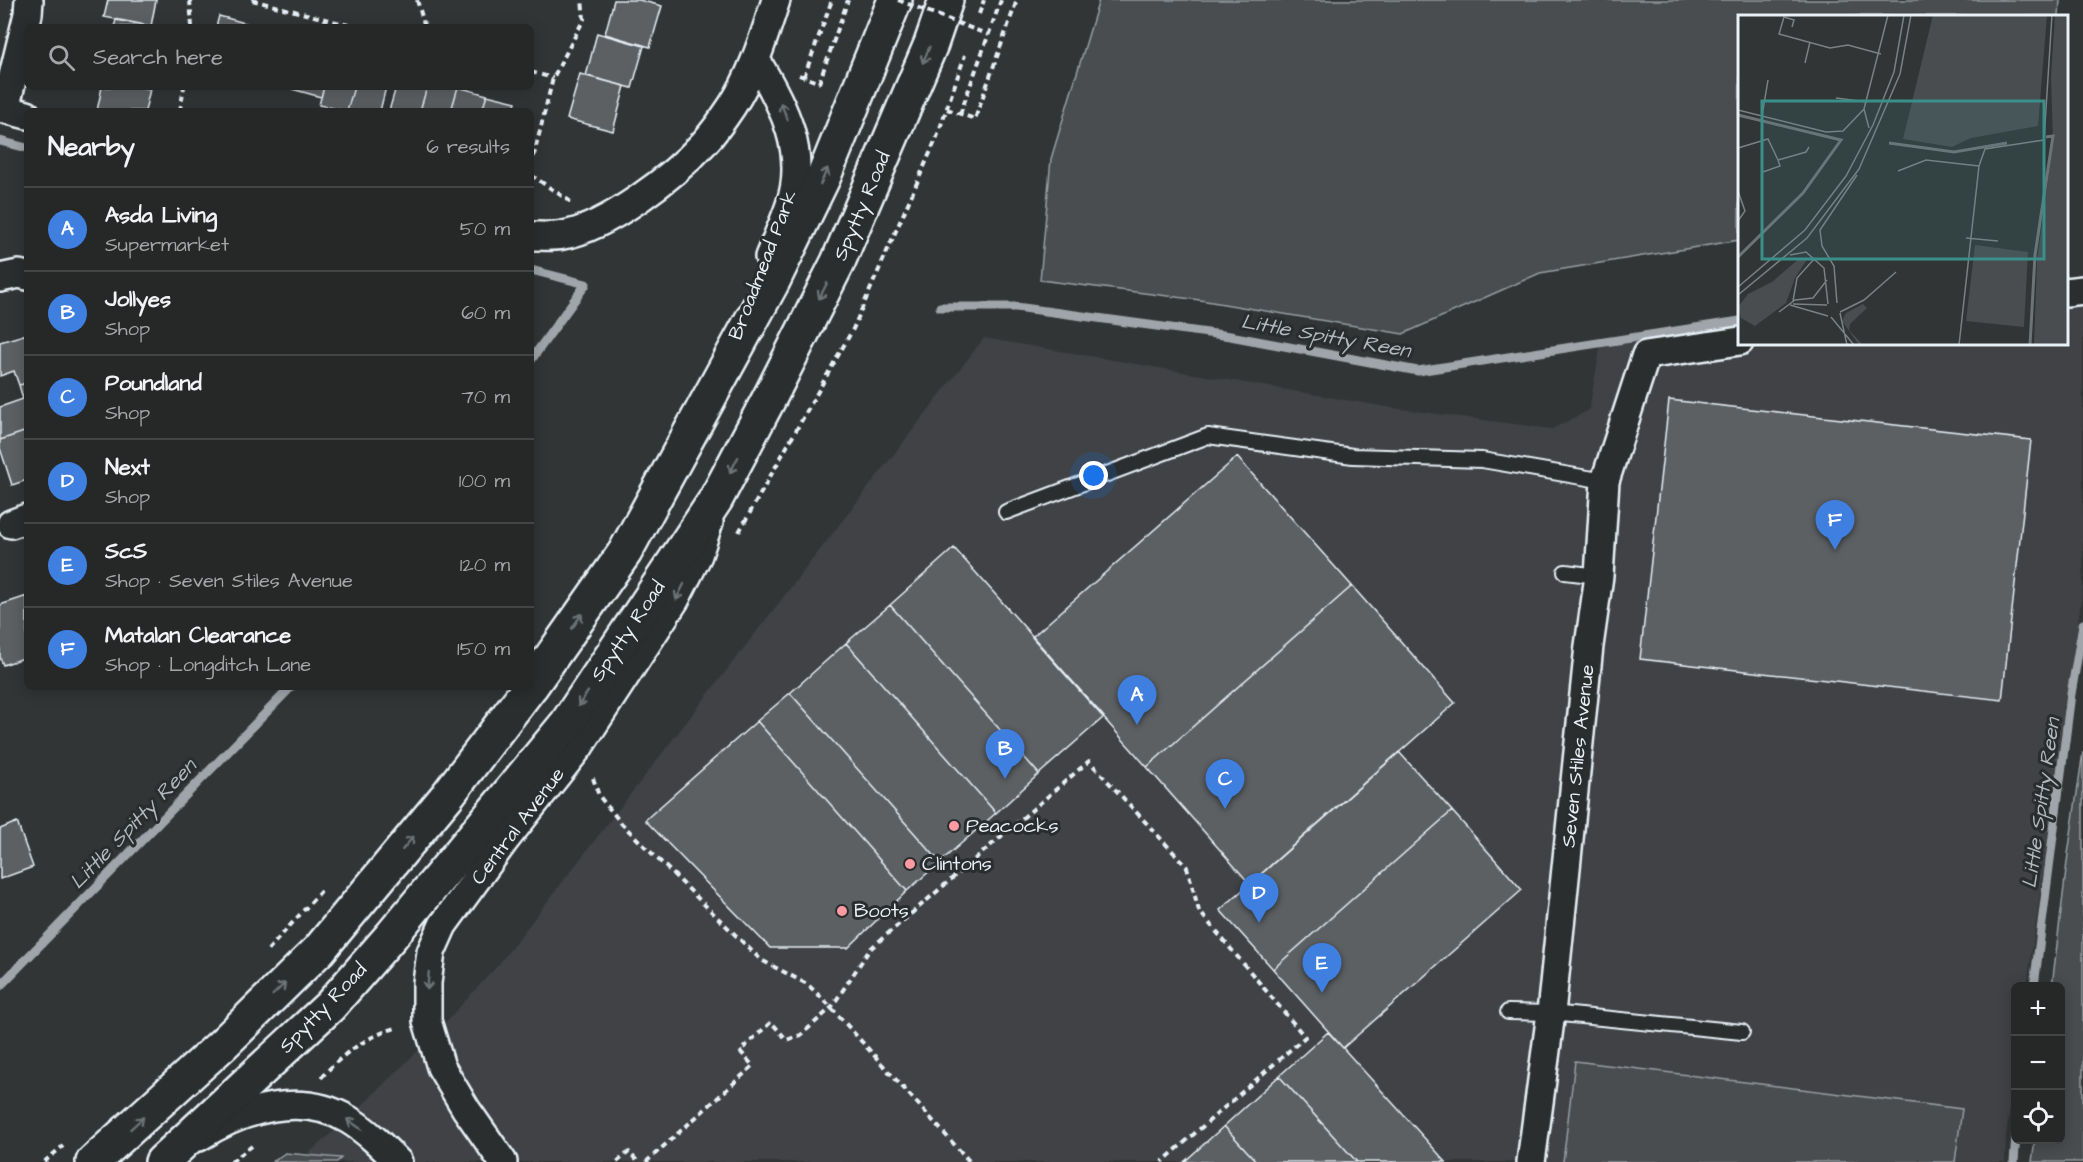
<!DOCTYPE html>
<meta charset="utf-8">
<style>
:root{--surface:#262828;--page:#2e3030;--text:#f1f3f6;--muted:#a4a6a8;--line:#424445;--accent:#db2777}
body{margin:0;font-family:"Architects Daughter",sans-serif;background:var(--page);color:var(--text)}
.controls{position:absolute;right:18px;bottom:18px;display:grid;overflow:hidden;border-radius:9px;box-shadow:0 3px 15px #0003}
.controls button{width:54px;height:54px;display:grid;place-items:center;padding:0;border:0;border-bottom:2px solid var(--line);background:var(--surface);color:var(--text);font:30px sans-serif}
.you{position:absolute;left:1094px;top:476px;width:21px;height:21px;margin:-15px;border:4px solid #fff;border-radius:50%;background:#1a73e8;box-shadow:0 0 0 9px #1a73e833}
.badge{display:grid;place-items:center;width:39px;height:39px;border-radius:50%;background:var(--accent);color:#fff;font-size:20px;font-weight:700}
.pin{position:absolute;translate:-50% -50px;filter:drop-shadow(0 2px 3px #0008)}
.pin::after{content:'';position:absolute;top:32px;width:21px;height:18px;background:inherit;clip-path:polygon(0 0,100% 0,50% 100%)}
.list{margin:0;padding:0;list-style:none}
h2{display:flex;justify-content:space-between;align-items:center;height:78px;margin:0;padding:0 24px;font-size:26px}
h2 small{font-size:20px;font-weight:400;color:var(--muted)}
.list li{display:grid;grid-template-columns:39px 1fr auto;gap:18px;align-items:center;box-sizing:border-box;height:84px;padding:0 24px;border-top:2px solid var(--line)}
.list b{display:block;font-size:22px;white-space:nowrap}
.list p{margin:0;font-size:20px;white-space:nowrap;color:var(--muted)}
.list em{font-size:20px;font-style:normal;color:var(--muted)}
.icon{flex:none;width:33px;height:33px;fill:none;stroke:currentColor;stroke-width:2;stroke-linecap:round;stroke-linejoin:round}
.map{position:relative;flex:none;width:2083px;height:1162px;overflow:hidden}
.search{position:absolute;background:var(--surface);box-shadow:0 3px 15px #0003;left:24px;top:24px;width:510px;height:66px;display:flex;align-items:center;gap:15px;box-sizing:border-box;padding:0 21px;border-radius:9px;color:var(--muted);font-size:22px}
.panel{position:absolute;background:var(--surface);box-shadow:0 3px 15px #0003;left:24px;top:108px;width:510px;height:582px;border-radius:9px}
.map>svg:first-child{display:block}
.built{fill:#3f4244}
.green{fill:#494d4f;stroke:#989fa4;stroke-width:1.5}
.lines{fill:none;stroke-linecap:round;stroke-linejoin:round}
.stream{stroke:#9fa5aa;stroke-width:9}
.building{fill:#5c6063;stroke:#e8f1f8;stroke-width:1.5}
.lane-casing{stroke:#e8f1f8;stroke-width:18}
.street-casing{stroke:#e8f1f8;stroke-width:32}
.primary-casing{stroke:#e8f1f8;stroke-width:38}
.path{stroke:#e8f1f8;stroke-width:4;stroke-dasharray:6 4.5;stroke-linecap:butt}
.lane{stroke:#2a2d2e;stroke-width:14}
.street{stroke:#2a2d2e;stroke-width:27}
.primary{stroke:#2a2d2e;stroke-width:33}
.path-bridge{stroke:#e8f1f8;stroke-width:4;stroke-dasharray:6 4.5;stroke-linecap:butt}
.oneway{stroke:#6c7275}
.poi-dot{fill:#ff9aa2;stroke:#2a2d2e;stroke-width:2}
.labels{text-anchor:middle;dominant-baseline:central;stroke-width:6;stroke-linejoin:round;paint-order:stroke}
.street-label{font-size:20px;fill:#e8f1f8;stroke:#2a2d2e}
.poi-label{font-size:20px;fill:#e8f1f8;stroke:#2a2d2e;text-anchor:start}
.water-label{font-size:21px;font-style:italic;fill:#b1b8be;stroke:#2a2d2e}
.inset-river{fill:none;stroke:#6e7376;stroke-width:3}
.inset-road{fill:none;stroke:#7b8084;stroke-width:1.5}
.view{fill:#3a8f8a;fill-opacity:0.15;stroke:#3a8f8a;stroke-width:3}
.inset-edge{fill:none;stroke:#e8f1f8;stroke-width:3}
</style>
<div class="map">
<svg width="2083" height="1162" viewBox="0 0 2083 1162">
<rect width="100%" height="100%" fill="#323536"/>
<filter id="ink" filterUnits="userSpaceOnUse"><feTurbulence type="fractalNoise" baseFrequency=".0167" numOctaves="2"/><feDisplacementMap in="SourceGraphic" scale="12" xChannelSelector="R" yChannelSelector="G"/><feConvolveMatrix kernelMatrix="1 2 1 2 8 2 1 2 1" color-interpolation-filters="sRGB"/></filter>
<g filter="url(#ink)">
<path class="built" d="M2083,276V587L2027,986H2016V1069L2006,1135L2005,1162H298L348,1119L431,1038L498,965L984,338L1393,408L1552,429L1589,410L1601,343L1739,323L1740,344H2066L2067,278Z"/>
<path class="green" d="M1099,0H2060L2059,16H1740L1739,240L1540,273L1403,334L1200,300L1040,280L1051,159Z
M2083,752V1162H2032L2035,1140H2060V986H2052L2068,854Z
M1575,1061L1962,1109L1955,1162H1563Z
M285,1153L341,1158L337,1162H272Z"/>
<g class="lines">
<path class="stream" d="M0,141L27,148
M531,270L586,284L531,360
M940,307H1016L1230,336L1418,371L1740,321
M0,986L291,687
M2034,986L2071,694L2083,624
M2014,1162L2016,1136"/>
</g>
<path class="building" d="M108,0H156L151,26L104,17Z
M614,0H639L662,6L650,47L605,34Z
M219,16L249,24L248,27H216Z
M116,20L151,26L153,27H114Z
M597,33L644,46L632,88L586,76Z
M580,74L625,86L613,131L567,119Z
M102,87H139L150,89L145,111H97Z
M293,87H324L321,97L292,89Z
M324,87H354L347,111L319,105Z
M354,87H386L380,111H347Z
M396,87H427L420,111H389Z
M427,87H458L451,111H420Z
M458,87L487,95L482,111H451Z
M487,95L516,102L513,111H482Z
M27,334V383L19,385L14,371L0,376V342Z
M27,383V431L0,440V407L23,399L19,385Z
M1669,400L2031,440L2002,700L1640,659Z
M27,431V480L12,485L0,448V440Z
M1237,457L1352,586L1147,767L1032,637Z
M954,548L1104,717L1039,774L890,605Z
M1352,586L1455,703L1250,884L1147,767Z
M27,596V657L3,665L0,657V605Z
M890,605L1039,774L996,813L846,643Z
M846,643L996,813L940,862L790,693Z
M790,693L940,862L907,891L757,721Z
M757,721L907,891L848,948H770L645,820Z
M1399,752L1452,811L1273,969L1220,910Z
M1452,811L1522,890L1343,1048L1273,969Z
M17,822L33,867L0,879V829Z
M1328,1032L1343,1048L1446,1162H1357L1279,1076Z
M1279,1076L1357,1162H1257L1224,1126Z
M1224,1126L1257,1162H1184Z"/>
<g class="lines">
<g class="lane-casing">
<path id="lane" d="M1006,512L1208,436L1353,456L1482,460L1605,481
M1565,572L1599,576
M1508,1012L1551,1013L1742,1032"/>
</g>
<g class="street-casing">
<path id="street" d="M756,60C783,104 808,153 790,205C784,223 776,240 769,257
M0,108L27,115
M5,109L28,14L29,0
M531,236C541,236 553,237 563,235C607,228 675,175 704,143C714,132 724,118 732,106C753,74 764,36 776,0
M0,278L19,274L27,276
M2066,292L2083,290
M11,524L27,518
M199,1137C242,1109 302,1091 349,1120C367,1131 383,1147 398,1162
M503,1162L466,1109L441,1067L427,1021V983L431,952L443,925L505,840L579,747L675,600L698,555L709,522
M1531,1162L1551,1013L1589,646L1599,576L1605,481L1646,355L1740,341"/>
</g>
<g class="primary-casing">
<path id="primary" d="M531,686L625,552L773,281L824,176L895,0
M93,1162L223,1044L319,950L447,796L530,687
M162,1162L330,1006L392,935L567,723L716,499L772,393L838,262L931,44L946,0"/>
</g>
<path class="path" d="M190,0L192,27
M252,0L356,27
M417,0L425,27
M979,14L984,0
M531,72L553,78
M799,75L820,83
M804,77L832,0
M819,83L848,0
M947,109L975,119L1017,0
M180,111L184,87
M960,114L1001,0
M531,167L553,78L584,19L582,0
M531,175L571,202
M739,532L853,329L937,137L965,55
M593,778L599,796L622,824L761,960L807,984L827,1003L970,1162
M268,950L321,891
M321,1078C343,1053 367,1036 399,1027
M44,1162L63,1146
M231,1162L252,1146
M617,1162L629,1152L638,1162
M646,1162L753,1066L740,1051L771,1022L787,1040L801,1035L831,1008L870,949L1089,761L1187,867L1199,911L1305,1037L1162,1162"/>
<use href="#lane" class="lane"/>
<use href="#street" class="street"/>
<use href="#primary" class="primary"/>
<path class="path-bridge" d="M898,0L989,35"/>
</g>
<defs><path id="oneway-shaft" d="M-6 0H5M1.5-3L5.5 0L1.5 3" fill="none" stroke-width="1.6" stroke-linecap="round" stroke-linejoin="round" transform="scale(1.5)"/></defs>
<g class="oneway">
<use href="#oneway-shaft" transform="translate(926 55) rotate(113)"/>
<use href="#oneway-shaft" transform="translate(784 111) rotate(-113)"/>
<use href="#oneway-shaft" transform="translate(824 176) rotate(-66)"/>
<use href="#oneway-shaft" transform="translate(823 291) rotate(117)"/>
<use href="#oneway-shaft" transform="translate(734 465) rotate(118)"/>
<use href="#oneway-shaft" transform="translate(680 592) rotate(117)"/>
<use href="#oneway-shaft" transform="translate(577 621) rotate(-56)"/>
<use href="#oneway-shaft" transform="translate(583 699) rotate(124)"/>
<use href="#oneway-shaft" transform="translate(408 843) rotate(-50)"/>
<use href="#oneway-shaft" transform="translate(428 981) rotate(95)"/>
<use href="#oneway-shaft" transform="translate(279 989) rotate(-44)"/>
<use href="#oneway-shaft" transform="translate(137 1123) rotate(-42)"/>
<use href="#oneway-shaft" transform="translate(354 1124) rotate(-145)"/>
</g>
</g>
<g class="poi-dot">
<circle cx="954" cy="826" r="6"/>
<circle cx="910" cy="864" r="6"/>
<circle cx="842" cy="911" r="6"/>
</g>
<g class="labels">
<g class="street-label">
<text transform="translate(862 206) rotate(-67)">Spytty Road</text>
<text transform="translate(763 265) rotate(-69)">Broadmead Park</text>
<text transform="translate(628 631) rotate(-56)">Spytty Road</text>
<text transform="translate(1578 756) rotate(-84)">Seven Stiles Avenue</text>
<text transform="translate(518 826) rotate(-53)">Central Avenue</text>
<text transform="translate(323 1008) rotate(-46)">Spytty Road</text>
</g>
<g class="poi-label">
<text x="966" y="826">Peacocks</text>
<text x="922" y="864">Clintons</text>
<text x="854" y="911">Boots</text>
</g>
<g class="water-label">
<text transform="translate(1326 336) rotate(10)">Little Spitty Reen</text>
<text transform="translate(2041 803) rotate(-82)">Little Spitty Reen</text>
<text transform="translate(133 824) rotate(-46)">Little Spitty Reen</text>
</g>
</g>
<g transform="translate(1738 15)">
<rect width="330" height="330" fill="#323536"/>
<path d="M195,0H309L300,111L233,123L214,132L165,124ZM317,0H330V330H296L299,246L315,126L313,62ZM237,230L290,237L286,312L228,306ZM62,243H70L57,263L48,288L17,311L3,303L0,292L10,279L34,267ZM125,289L129,293L112,309L111,315L125,330H121L104,306L108,298Z" fill="#494d4f"/>
<path class="inset-river" d="M0,100L103,125L65,178L0,242M151,128L216,137L269,128M292,330L297,240L315,121L308,122"/>
<path class="inset-road" d="M54,12L56,5L46,2L41,19L92,33L110,30L143,39M67,48L72,27M98,83L129,87M126,94L131,113M0,95L88,117L105,116L126,94L150,0M24,101L30,65M0,133L30,124L40,145M160,156L188,145L241,151M25,157L42,151L40,145L68,137L71,132M0,176L7,196L0,206M228,223L260,226M52,240L68,237L86,253L90,289M0,272L67,215L108,161L135,110L156,57L166,0M0,280L69,223L121,154L162,59L173,0M55,286L59,263L77,243M99,288L96,251L84,231L82,215L119,160M55,289L89,290M52,290L90,301M41,297L57,285L75,283L89,265M102,297L126,285L158,257M102,298L109,330M93,302L116,330M221,330L241,151L247,134L306,125L314,0"/>
<path class="view" d="M24,86H306V244H24Z"/>
<rect width="330" height="330" class="inset-edge"/>
</g>
</svg>
<div class="controls">
<button>+</button>
<button>−</button>
<button><svg class="icon" aria-label="locate" viewBox="0 0 24 24"><circle cx="12" cy="12" r="6"/><path d="M12 2v4M12 18v4M2 12h4M18 12h4"/></svg></button>
</div>
<div class="you"></div>
<div class="pin badge" style="left:1137px;top:725px;background:#3f7fe0">A</div>
<div class="pin badge" style="left:1005px;top:779px;background:#3f7fe0">B</div>
<div class="pin badge" style="left:1225px;top:809px;background:#3f7fe0">C</div>
<div class="pin badge" style="left:1259px;top:923px;background:#3f7fe0">D</div>
<div class="pin badge" style="left:1322px;top:993px;background:#3f7fe0">E</div>
<div class="pin badge" style="left:1835px;top:550px;background:#3f7fe0">F</div>
<div class="search"><svg class="icon" aria-label="search" viewBox="0 0 24 24"><circle cx="10" cy="10" r="6"/><path d="M15 15l6 6"/></svg>Search here</div>
<section class="panel">
<h2>Nearby<small>6 results</small></h2>
<ul class="list">
<li><span class="badge" style="background:#3f7fe0">A</span><div><b>Asda Living</b><p>Supermarket</p></div><em>50 m</em></li>
<li><span class="badge" style="background:#3f7fe0">B</span><div><b>Jollyes</b><p>Shop</p></div><em>60 m</em></li>
<li><span class="badge" style="background:#3f7fe0">C</span><div><b>Poundland</b><p>Shop</p></div><em>70 m</em></li>
<li><span class="badge" style="background:#3f7fe0">D</span><div><b>Next</b><p>Shop</p></div><em>100 m</em></li>
<li><span class="badge" style="background:#3f7fe0">E</span><div><b>ScS</b><p>Shop · Seven Stiles Avenue</p></div><em>120 m</em></li>
<li><span class="badge" style="background:#3f7fe0">F</span><div><b>Matalan Clearance</b><p>Shop · Longditch Lane</p></div><em>150 m</em></li>
</ul>
</section>
</div>
